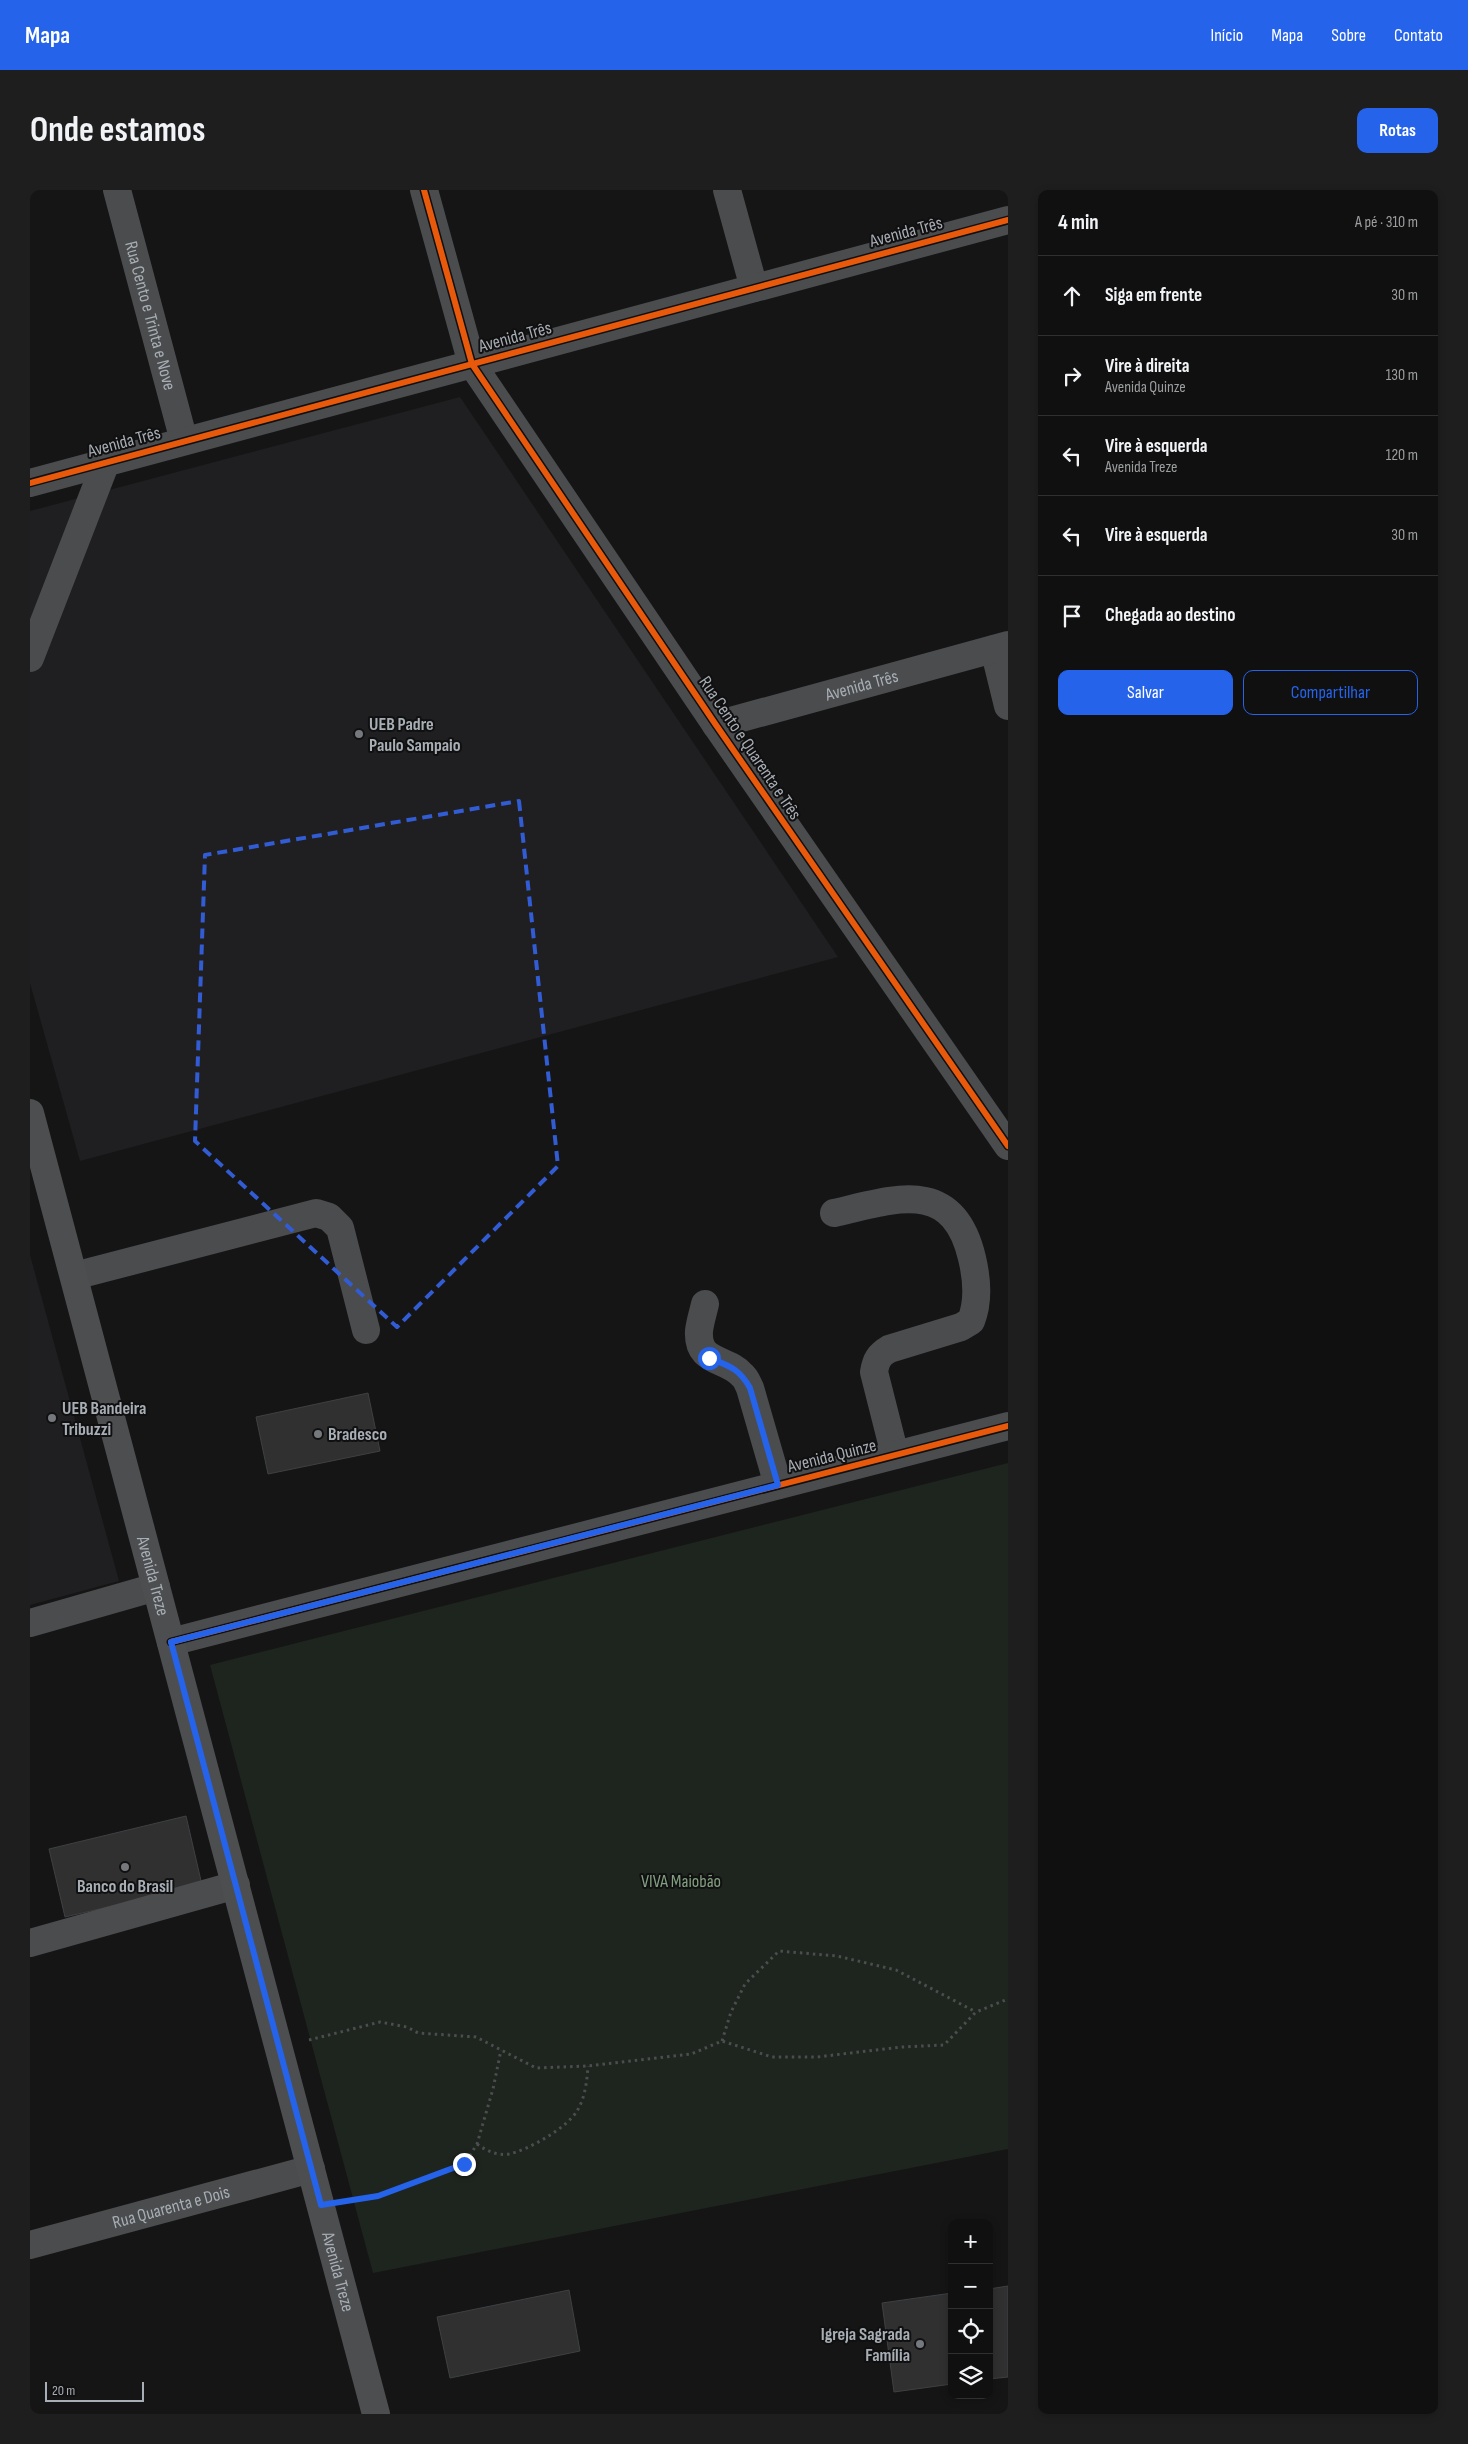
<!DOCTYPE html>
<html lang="pt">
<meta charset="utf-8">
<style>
:root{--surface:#101010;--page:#1e1e1e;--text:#f1f3f6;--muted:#9c9d9f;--line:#303030;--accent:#2563eb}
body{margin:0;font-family:"Sofia Sans Condensed",sans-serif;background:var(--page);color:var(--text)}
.controls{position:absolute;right:15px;bottom:15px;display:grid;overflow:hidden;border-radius:10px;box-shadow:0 2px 8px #0003}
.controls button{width:45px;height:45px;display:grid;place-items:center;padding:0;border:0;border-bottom:1px solid var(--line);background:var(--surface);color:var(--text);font:25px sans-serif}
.scale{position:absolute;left:15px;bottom:12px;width:99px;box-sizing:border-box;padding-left:5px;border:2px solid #a8aeb5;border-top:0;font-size:14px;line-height:18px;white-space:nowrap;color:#a8aeb5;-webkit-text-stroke:4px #101011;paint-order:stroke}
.stop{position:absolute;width:15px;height:15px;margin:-11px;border:4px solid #2563eb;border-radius:50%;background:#fff}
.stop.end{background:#2563eb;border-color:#fff;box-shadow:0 1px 5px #0008}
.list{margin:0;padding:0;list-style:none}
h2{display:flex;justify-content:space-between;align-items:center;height:65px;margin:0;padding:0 20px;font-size:21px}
h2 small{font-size:16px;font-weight:400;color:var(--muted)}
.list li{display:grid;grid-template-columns:32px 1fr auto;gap:15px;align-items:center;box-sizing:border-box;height:80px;padding:0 20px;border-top:1px solid var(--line)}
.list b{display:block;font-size:19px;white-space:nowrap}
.list p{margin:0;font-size:16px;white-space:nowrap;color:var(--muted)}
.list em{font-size:16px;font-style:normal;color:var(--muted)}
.actions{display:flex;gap:10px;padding:15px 20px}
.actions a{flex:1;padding:11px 0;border:1px solid var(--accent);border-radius:10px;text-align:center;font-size:18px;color:var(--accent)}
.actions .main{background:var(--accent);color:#fff}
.icon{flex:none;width:28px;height:28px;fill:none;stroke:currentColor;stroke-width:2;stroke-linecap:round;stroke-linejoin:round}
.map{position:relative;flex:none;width:978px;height:2224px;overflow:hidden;border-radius:10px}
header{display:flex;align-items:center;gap:30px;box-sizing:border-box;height:70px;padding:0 25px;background:var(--accent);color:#fff}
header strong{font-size:24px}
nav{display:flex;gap:28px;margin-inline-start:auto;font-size:18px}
.intro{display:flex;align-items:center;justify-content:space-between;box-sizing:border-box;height:120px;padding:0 30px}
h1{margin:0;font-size:35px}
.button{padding:12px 22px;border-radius:10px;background:var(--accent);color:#fff;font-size:18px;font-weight:700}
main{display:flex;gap:30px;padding:0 30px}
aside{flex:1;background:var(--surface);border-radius:10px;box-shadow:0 2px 8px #0003}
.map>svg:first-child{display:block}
.built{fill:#1f1f21}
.green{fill:#1e241e}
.building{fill:#303031;stroke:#3e4042}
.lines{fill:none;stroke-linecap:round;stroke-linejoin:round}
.path{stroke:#4b4d4f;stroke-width:3;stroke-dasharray:2.5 4;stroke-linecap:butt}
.minor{stroke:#4a4c4e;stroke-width:28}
.major{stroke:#4c4e50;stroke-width:28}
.cycleway-casing{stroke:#101011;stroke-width:9}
.cycleway{stroke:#e8590c;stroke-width:6}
.route{stroke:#2563eb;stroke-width:6}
.marked{fill:none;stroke:#325cd3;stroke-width:4;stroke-dasharray:10 6;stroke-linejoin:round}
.poi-dot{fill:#75787d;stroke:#101011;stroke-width:2}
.labels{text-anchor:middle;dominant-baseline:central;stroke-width:4;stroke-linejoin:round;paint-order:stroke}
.street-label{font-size:18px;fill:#a8aeb5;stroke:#101011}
.poi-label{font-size:18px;font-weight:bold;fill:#a8aeb5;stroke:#101011;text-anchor:start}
.park-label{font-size:18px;fill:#829f80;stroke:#101011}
</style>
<header>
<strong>Mapa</strong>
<nav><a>Início</a><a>Mapa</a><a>Sobre</a><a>Contato</a></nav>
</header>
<div class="intro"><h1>Onde estamos</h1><a class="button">Rotas</a></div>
<main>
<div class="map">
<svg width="978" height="2224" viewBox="0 0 978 2224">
<rect width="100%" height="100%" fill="#151516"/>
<path class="built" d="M430,207L808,767L50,971L0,793V321Z
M0,1065L89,1391L0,1415Z"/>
<path class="green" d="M978,1273V1959L343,2083L180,1475Z"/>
<path class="building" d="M338,1203L350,1261L238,1284L226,1227Z
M156,1626L172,1695L35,1727L19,1659Z
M978,2096V2187L959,2189V2099Z
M539,2100L550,2161L420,2188L407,2127Z
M922,2103V2194L864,2202L852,2113Z"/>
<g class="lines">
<path class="path" d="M279,1850L350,1832L377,1837L388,1843L446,1847L506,1878L558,1876L661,1864L692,1851L742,1867H787L872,1857L914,1855L946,1822L978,1809
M692,1851L701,1822L715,1794L749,1761L807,1766L866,1780L946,1822
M447,1954C457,1961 467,1966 479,1964C498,1960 537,1938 547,1921C555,1908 557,1891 558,1876
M321,2011L349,2006L434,1975L447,1954L463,1899L471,1860"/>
<g class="minor">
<path id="s1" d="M87,0L154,251"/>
<path d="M394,0L442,174L686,535L978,956"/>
<path d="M697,0L724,98"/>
<path d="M0,293L978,30"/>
<path d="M964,459L978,516"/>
<path d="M0,468L76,272"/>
<path id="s2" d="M686,535L978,455"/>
<path d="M804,1023C865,1009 923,987 942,1068C947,1089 949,1111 941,1131L931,1137L859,1159C849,1165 846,1170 844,1182L865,1265"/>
<path d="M44,1086L286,1023L299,1027L310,1038L336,1140"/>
<path d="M675,1114C673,1123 670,1132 669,1141C667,1174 696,1167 712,1185C716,1188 718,1194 720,1198L748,1295"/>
<path d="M0,1433L126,1397"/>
<path d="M141,1452L978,1236"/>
<path d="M0,1753L206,1695"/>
<path id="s3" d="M0,2055L281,1979"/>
</g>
<path class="major" id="s4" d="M0,923L346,2224"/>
<g class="cycleway-casing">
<path id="cycleway" d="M394,0L442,174L686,535L978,956
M0,293L978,30
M141,1452L978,1236"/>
</g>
<use href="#cycleway" class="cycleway"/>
</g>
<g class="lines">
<path class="route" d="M434,1974L348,2006L291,2015L141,1452L748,1295L720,1198C709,1178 699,1176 679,1168"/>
</g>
<path class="marked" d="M489,611L528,976L367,1137L165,951L175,665Z"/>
<g class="poi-dot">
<circle cx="329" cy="544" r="5"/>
<circle cx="22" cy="1228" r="5"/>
<circle cx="288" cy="1244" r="5"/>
<circle cx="95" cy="1677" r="5"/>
<circle cx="890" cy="2154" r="5"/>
</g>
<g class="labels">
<g class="street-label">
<text transform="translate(876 42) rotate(-15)">Avenida Três</text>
<text stroke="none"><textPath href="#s1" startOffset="130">Rua Cento e Trinta e Nove</textPath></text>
<text transform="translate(485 147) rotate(-15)">Avenida Três</text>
<text transform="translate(94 252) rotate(-15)">Avenida Três</text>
<text stroke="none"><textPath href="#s2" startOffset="151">Avenida Três</textPath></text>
<text transform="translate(720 558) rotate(56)">Rua Cento e Quarenta e Três</text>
<text transform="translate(802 1266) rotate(-14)">Avenida Quinze</text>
<text stroke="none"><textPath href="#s4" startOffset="479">Avenida Treze</textPath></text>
<text stroke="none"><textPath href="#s3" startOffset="146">Rua Quarenta e Dois</textPath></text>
<text stroke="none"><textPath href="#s4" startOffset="1199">Avenida Treze</textPath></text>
</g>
<g class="poi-label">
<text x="339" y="534">UEB Padre<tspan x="339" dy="21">Paulo Sampaio</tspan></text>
<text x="32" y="1218">UEB Bandeira<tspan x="32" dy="21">Tribuzzi</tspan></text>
<text x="298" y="1244">Bradesco</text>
<text x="95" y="1696" text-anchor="middle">Banco do Brasil</text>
<text x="880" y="2144" text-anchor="end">Igreja Sagrada<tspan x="880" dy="21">Família</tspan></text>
</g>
<g class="park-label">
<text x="651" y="1691">VIVA Maiobão</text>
</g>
</g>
</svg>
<div class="controls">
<button>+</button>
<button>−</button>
<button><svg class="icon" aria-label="locate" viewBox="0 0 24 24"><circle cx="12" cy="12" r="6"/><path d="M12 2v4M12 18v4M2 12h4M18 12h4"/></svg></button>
<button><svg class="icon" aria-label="layers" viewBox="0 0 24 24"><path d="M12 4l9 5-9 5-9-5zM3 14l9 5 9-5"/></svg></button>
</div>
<div class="scale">20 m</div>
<div class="stop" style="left:679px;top:1168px"></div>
<div class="stop end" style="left:434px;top:1974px"></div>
</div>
<aside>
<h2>4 min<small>A pé · 310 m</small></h2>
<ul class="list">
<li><svg class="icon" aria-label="ahead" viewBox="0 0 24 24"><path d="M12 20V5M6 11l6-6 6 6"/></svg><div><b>Siga em frente</b></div><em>30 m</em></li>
<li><svg class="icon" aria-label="right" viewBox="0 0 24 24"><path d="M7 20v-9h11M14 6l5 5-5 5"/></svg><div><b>Vire à direita</b><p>Avenida Quinze</p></div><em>130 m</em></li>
<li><svg class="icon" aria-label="left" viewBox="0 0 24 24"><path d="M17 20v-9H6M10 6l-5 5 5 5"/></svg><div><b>Vire à esquerda</b><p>Avenida Treze</p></div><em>120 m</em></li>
<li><svg class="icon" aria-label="left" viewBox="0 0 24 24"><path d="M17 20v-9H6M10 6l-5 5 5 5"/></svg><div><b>Vire à esquerda</b></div><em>30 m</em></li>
<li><svg class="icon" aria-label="arrive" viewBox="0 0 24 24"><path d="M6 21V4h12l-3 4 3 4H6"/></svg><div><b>Chegada ao destino</b></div></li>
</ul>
<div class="actions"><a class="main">Salvar</a><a>Compartilhar</a></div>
</aside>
</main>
